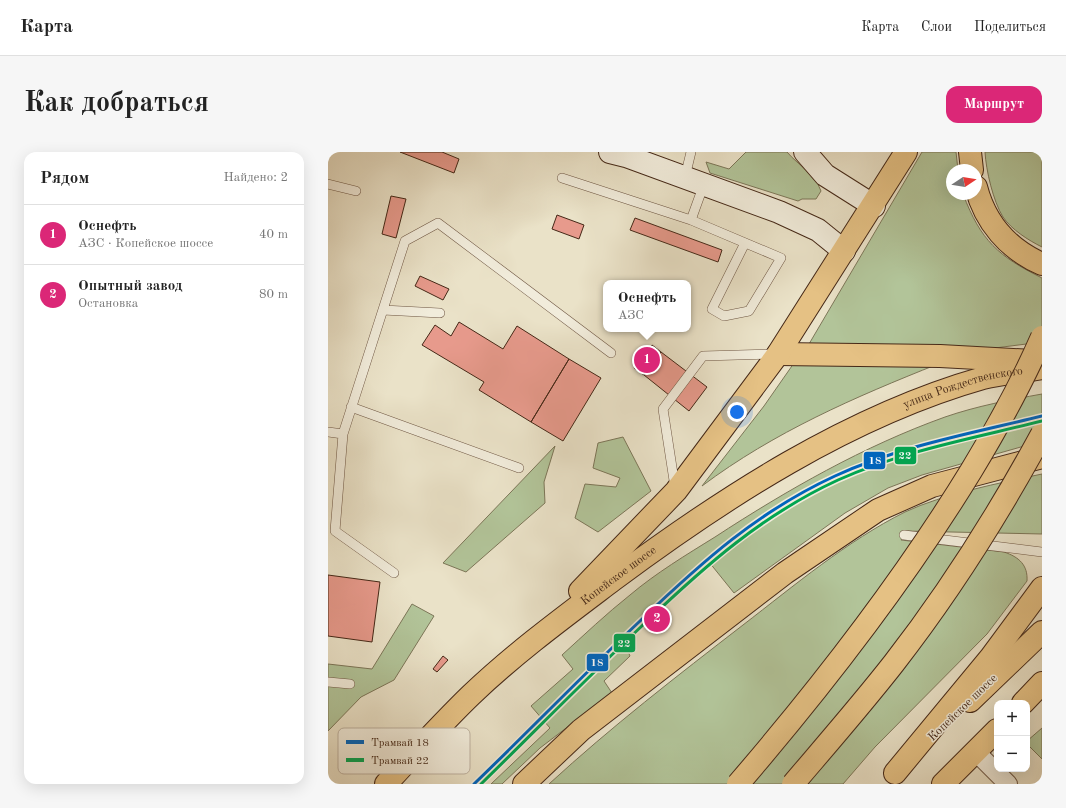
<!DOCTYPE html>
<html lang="ru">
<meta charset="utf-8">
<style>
:root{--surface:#fff;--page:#f6f6f6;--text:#222;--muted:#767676;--line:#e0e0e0;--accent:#db2777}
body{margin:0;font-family:"Old Standard TT",serif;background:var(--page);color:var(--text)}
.controls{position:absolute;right:12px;bottom:12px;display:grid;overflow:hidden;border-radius:8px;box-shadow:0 4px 16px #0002}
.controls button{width:36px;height:36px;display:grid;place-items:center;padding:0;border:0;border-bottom:1px solid var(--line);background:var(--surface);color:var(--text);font:20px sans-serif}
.compass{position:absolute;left:618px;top:12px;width:36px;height:36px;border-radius:50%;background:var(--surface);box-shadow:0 4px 16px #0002;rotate:78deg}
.you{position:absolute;left:409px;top:260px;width:14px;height:14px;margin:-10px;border:3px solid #fff;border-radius:50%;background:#1a73e8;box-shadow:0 0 0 6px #1a73e833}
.badge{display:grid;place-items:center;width:26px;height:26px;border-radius:50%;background:var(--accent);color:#fff;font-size:13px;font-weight:700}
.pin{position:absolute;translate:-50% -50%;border:2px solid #fff;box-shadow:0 1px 4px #0006}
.popup{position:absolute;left:275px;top:128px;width:88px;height:52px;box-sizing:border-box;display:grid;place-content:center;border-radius:8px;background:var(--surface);filter:drop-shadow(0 1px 3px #0005);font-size:13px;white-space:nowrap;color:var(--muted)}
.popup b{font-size:15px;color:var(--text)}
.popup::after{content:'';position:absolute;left:50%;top:100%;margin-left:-8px;border:8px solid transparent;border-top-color:var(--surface)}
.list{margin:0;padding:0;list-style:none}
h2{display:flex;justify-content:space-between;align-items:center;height:52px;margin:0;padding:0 16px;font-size:17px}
h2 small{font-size:13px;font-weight:400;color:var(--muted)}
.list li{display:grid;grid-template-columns:26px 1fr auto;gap:12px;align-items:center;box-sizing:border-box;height:60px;padding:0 16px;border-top:1px solid var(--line)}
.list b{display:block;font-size:15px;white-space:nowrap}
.list p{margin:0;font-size:13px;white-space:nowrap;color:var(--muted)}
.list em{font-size:13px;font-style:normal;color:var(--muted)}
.map{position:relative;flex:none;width:714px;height:632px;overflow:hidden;border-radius:12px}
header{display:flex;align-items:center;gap:24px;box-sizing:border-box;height:56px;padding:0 20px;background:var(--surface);border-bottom:1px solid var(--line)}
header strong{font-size:19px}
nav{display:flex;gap:22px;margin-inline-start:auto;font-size:14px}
.intro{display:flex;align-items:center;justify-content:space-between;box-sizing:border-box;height:96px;padding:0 24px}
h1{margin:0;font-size:28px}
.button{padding:10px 18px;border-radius:12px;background:var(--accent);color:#fff;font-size:14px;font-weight:700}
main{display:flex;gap:24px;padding:0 24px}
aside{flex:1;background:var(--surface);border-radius:12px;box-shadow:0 4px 16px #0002}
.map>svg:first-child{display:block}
.green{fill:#b2c499;stroke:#7c7658}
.building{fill:#e79a8c;stroke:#452817}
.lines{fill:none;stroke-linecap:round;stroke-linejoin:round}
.lane-casing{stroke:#6e5643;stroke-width:10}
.street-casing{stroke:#6e5643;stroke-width:20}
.secondary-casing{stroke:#452817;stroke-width:24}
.primary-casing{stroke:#452817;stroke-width:24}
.lane{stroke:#f1ecdb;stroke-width:9}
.street{stroke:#f1ecdb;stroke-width:18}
.secondary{stroke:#f1ecdb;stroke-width:22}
.primary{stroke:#e5c184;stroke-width:22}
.primary-bridge-casing{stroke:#452817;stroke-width:24;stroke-linecap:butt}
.primary-bridge{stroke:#e5c184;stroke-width:22}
.tram-1-casing{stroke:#f1ecdb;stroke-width:6}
.tram-2-casing{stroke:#f1ecdb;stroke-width:6}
.tram-1{stroke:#0065bd;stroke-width:3}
.tram-2{stroke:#00a651;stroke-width:3}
.labels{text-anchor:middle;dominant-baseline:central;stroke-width:3;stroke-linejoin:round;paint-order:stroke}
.street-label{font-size:12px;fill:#452817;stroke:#f1ecdb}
.key{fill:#f1ecdb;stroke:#bdb1a0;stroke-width:1}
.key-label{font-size:11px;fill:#452817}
.line-badge{stroke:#f1ecdb;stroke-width:1.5}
.badge-label{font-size:11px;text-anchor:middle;font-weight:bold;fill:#fff}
</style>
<header>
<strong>Карта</strong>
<nav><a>Карта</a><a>Слои</a><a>Поделиться</a></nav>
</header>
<div class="intro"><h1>Как добраться</h1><a class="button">Маршрут</a></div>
<main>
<aside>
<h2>Рядом<small>Найдено: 2</small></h2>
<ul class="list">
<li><span class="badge">1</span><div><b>Оснефть</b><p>АЗС · Копейское шоссе</p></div><em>40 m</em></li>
<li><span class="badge">2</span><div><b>Опытный завод</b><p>Остановка</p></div><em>80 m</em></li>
</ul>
</aside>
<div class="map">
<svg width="714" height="632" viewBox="0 0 714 632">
<rect width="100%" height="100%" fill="#eae2c8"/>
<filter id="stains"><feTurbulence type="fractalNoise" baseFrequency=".005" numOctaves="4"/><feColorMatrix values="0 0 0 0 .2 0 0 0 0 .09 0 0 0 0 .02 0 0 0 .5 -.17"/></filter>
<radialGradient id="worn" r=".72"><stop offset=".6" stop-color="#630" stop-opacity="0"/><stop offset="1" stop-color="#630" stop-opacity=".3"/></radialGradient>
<path class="green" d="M418,0H459C470,13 487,22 493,39L488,47H474L470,49L382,21L378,10L401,17Z
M594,0H628L630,18H624V42H635C653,89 670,104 714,126V190L667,196L481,192Z
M657,0H714V95C700,88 684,78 675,65C665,49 658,18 657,0Z
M466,211L610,212C527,245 446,280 374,334L436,254Z
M714,242V289L594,323L560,336L517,361L406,441L381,410L295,487L302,504L276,529L284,541L212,596L174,632H163L222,576L203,554L245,517L234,503C256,483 278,462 302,443C328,421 358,403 387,385C459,338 536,294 617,265C649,254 681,248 714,242Z
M295,285L323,339L270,380L247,366L257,332L288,335L292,326L265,316L270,291Z
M227,294L216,330L217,351L138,420L115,411Z
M714,322V382L578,379L573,388L676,400C691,405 700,413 699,429L659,482L547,595L515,632H221C283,575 349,524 415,473C467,433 519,389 577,360C615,342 672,331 714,322Z
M84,452L106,464L66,528L33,545L0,579V512L44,517Z
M714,576V607L699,592V589Z"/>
<path class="building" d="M72,0H114L131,7L126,21Z
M63,44L78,47L68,86L54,82Z
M229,63L256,73L251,87L224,77Z
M307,66L394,98L390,110L302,78Z
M92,124L121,137L115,148L87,134Z
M131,170L175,197L189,174L241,207L203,270L151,238L156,230L94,193L107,173L123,184Z
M324,193L333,200L316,223L306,216Z
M333,200L379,235L361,259L316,223Z
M241,207L273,226L235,289L203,270Z
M0,423L52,430L44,490L0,484Z
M115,504L120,508L109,520L105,517Z"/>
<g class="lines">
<g class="lane-casing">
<path id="lane" d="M357,25L363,0
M234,26L363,68L453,106L421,159L396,164L384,157L417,91
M0,32L28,39
M363,68L376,32
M55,158L112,161
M23,255L191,316
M0,280L15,282
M347,335L335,257L375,204L447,202
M576,383L714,400
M66,421L7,379L15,282L77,89L110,71L283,201
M0,530L22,532"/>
</g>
<g class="street-casing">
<path id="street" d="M648,600L680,632"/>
</g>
<g class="secondary-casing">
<path id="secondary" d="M282,0L298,4L451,60L490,78L516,99
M477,0L497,23L546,54"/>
</g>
<g class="primary-casing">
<g id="primary">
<path d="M642,0L644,18"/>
<path d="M648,35C657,70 680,97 714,112"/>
<path d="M450,202L612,204L705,209"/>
<path d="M252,439L348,339L450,202L578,0"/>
<path d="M642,549L714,480"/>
<path d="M695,551L714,531"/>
<path d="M567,621L663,505L714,436"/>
<path id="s1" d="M58,632C86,602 114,571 143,543C187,501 236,465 285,428C395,346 521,264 655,226C674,221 695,220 714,216"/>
<path d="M196,632L253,578L457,421L550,358L604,334L714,305"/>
<path d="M615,632L669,578"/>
</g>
</g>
<use href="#lane" class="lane"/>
<use href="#street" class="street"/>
<use href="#secondary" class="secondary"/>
<use href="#primary" class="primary"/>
<g class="primary-bridge-casing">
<path id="primary-bridge" d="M410,632C495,533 575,430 643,319C669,276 694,231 714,185
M465,632C499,592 534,552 566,511C622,439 671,361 714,282"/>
</g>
<use href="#primary-bridge" class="primary-bridge"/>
<g class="tram-1-casing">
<path id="tram-1" d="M146,632C202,578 256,522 312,469C374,410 429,360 507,324C572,294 645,281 714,264"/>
</g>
<g class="tram-2-casing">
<path id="tram-2" d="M153,632C208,578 262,523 317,471C377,414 434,363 510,328C574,299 646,286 714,269"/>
</g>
<use href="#tram-1" class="tram-1"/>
<use href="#tram-2" class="tram-2"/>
</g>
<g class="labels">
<g class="street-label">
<text stroke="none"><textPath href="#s1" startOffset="708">улица Рождественского</textPath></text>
<text stroke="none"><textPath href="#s1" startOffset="313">Копейское шоссе</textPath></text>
<text transform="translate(635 556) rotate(-44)">Копейское шоссе</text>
</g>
</g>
<rect x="10" y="576" width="132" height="46" rx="6" class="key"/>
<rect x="18" y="588" width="18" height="4" fill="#0065bd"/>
<rect x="18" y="606" width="18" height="4" fill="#00a651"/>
<g class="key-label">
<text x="43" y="594">Трамвай 18</text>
<text x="43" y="612">Трамвай 22</text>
</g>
<g class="line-badge">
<rect x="566" y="294" width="23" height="19" rx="4" fill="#00a651"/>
<rect x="535" y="299" width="23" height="19" rx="4" fill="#0065bd"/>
<rect x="285" y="481" width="23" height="20" rx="4" fill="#00a651"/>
<rect x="258" y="501" width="23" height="19" rx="4" fill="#0065bd"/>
</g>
<g class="badge-label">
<text x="577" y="307">22</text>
<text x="547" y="312">18</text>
<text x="296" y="495">22</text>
<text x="269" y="514">18</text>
</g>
<rect width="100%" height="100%" filter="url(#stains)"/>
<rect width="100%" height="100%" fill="url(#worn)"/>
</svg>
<div class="controls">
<button>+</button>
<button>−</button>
</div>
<svg class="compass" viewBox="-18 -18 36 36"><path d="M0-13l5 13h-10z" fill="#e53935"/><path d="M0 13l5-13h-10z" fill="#767676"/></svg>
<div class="you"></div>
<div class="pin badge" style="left:319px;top:208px">1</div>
<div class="popup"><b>Оснефть</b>АЗС</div>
<div class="pin badge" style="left:329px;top:467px">2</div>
</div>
</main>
